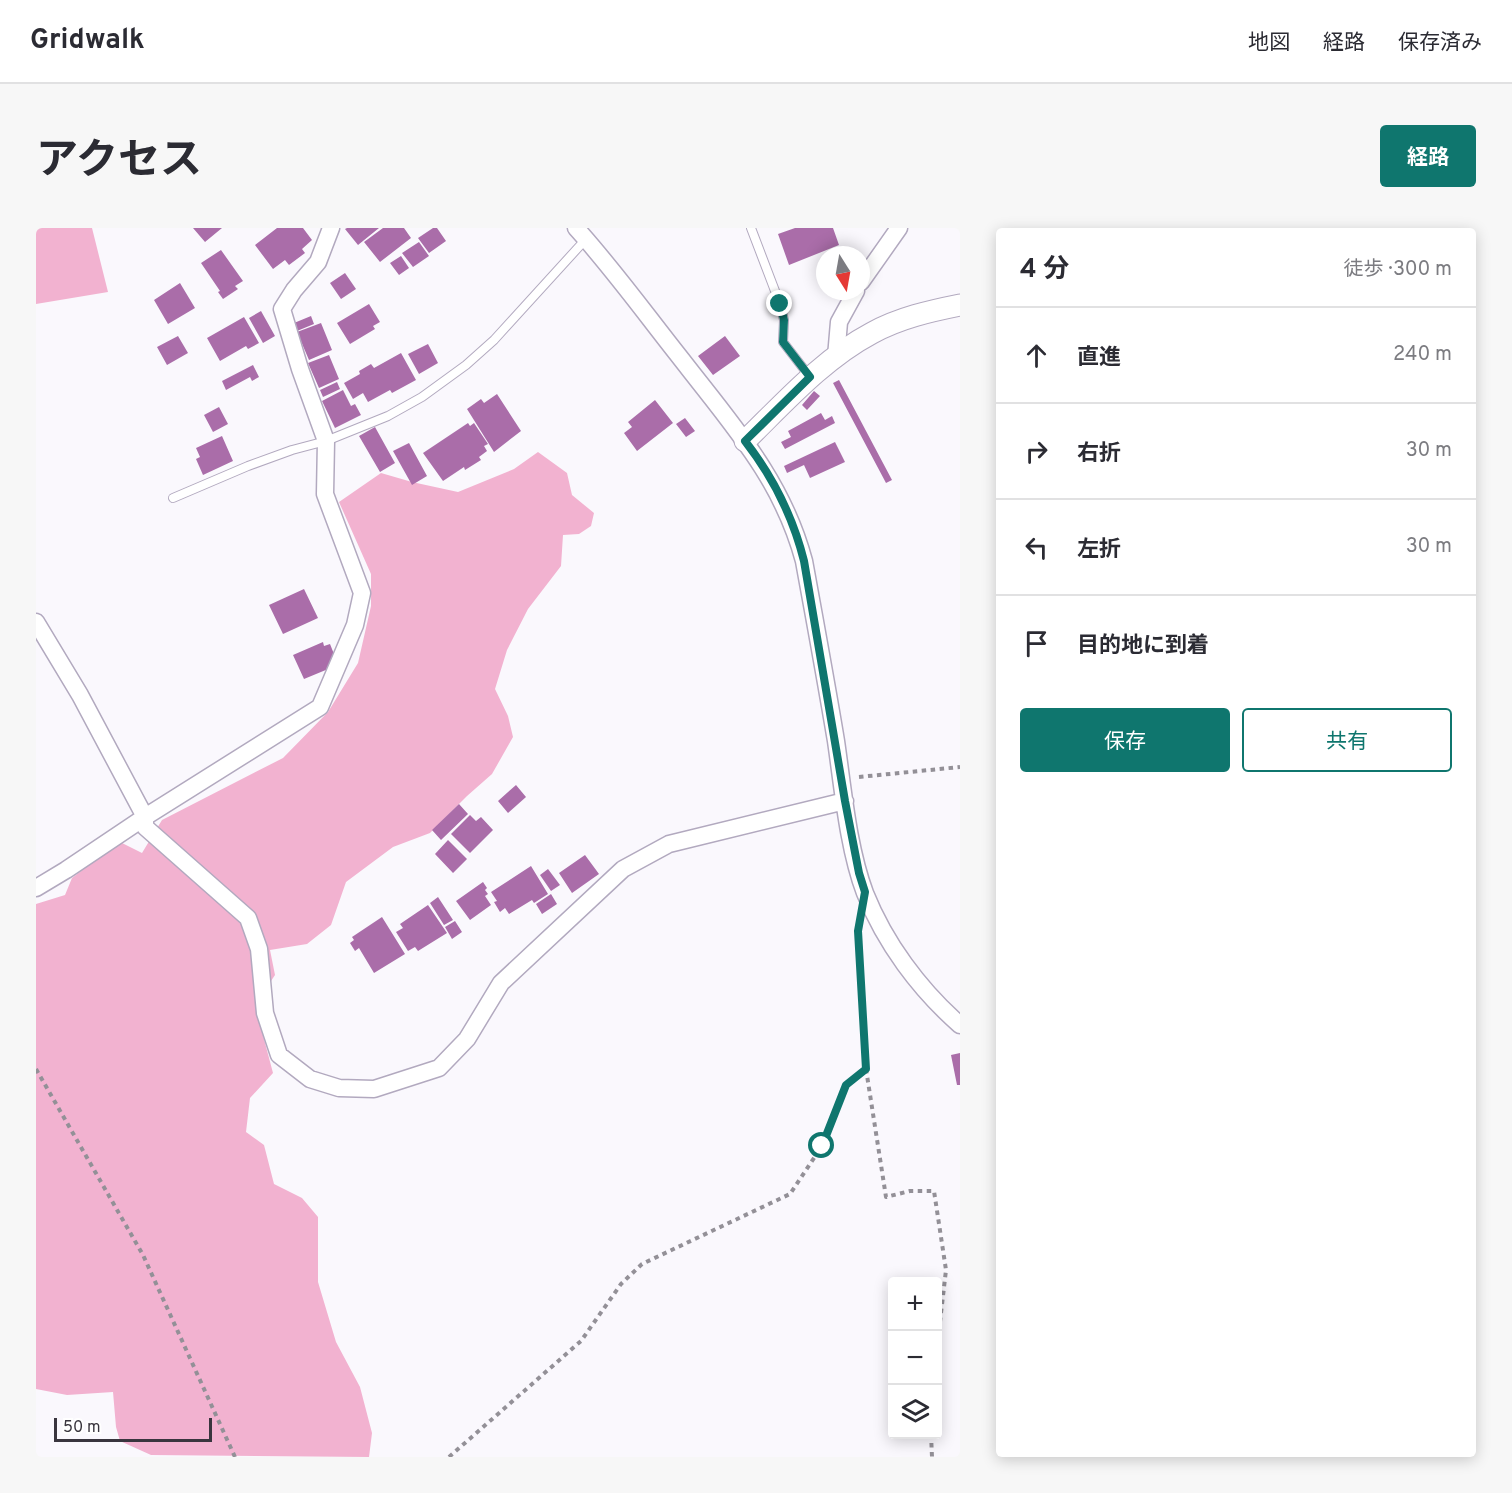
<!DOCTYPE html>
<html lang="ja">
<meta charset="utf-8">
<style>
:root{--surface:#fff;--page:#f7f7f7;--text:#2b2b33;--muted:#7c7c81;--line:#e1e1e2;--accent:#0f766e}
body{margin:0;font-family:Overpass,"Noto Sans JP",sans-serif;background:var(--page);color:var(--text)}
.controls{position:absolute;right:18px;bottom:18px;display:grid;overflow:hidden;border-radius:6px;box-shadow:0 3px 15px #0003}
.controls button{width:54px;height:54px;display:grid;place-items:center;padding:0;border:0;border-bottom:2px solid var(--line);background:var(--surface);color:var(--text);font:30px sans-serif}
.compass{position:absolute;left:780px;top:18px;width:54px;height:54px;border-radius:50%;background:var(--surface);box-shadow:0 3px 15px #0003;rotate:169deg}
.scale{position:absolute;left:18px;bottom:15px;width:158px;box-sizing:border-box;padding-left:6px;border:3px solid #39353e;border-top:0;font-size:16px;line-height:21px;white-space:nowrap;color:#39353e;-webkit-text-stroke:4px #fff;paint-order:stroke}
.stop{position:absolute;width:18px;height:18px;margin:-14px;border:4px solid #0f766e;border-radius:50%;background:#fff}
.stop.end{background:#0f766e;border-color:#fff;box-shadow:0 2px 6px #0008}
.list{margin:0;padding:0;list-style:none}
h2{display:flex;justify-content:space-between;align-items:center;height:78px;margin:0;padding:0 24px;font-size:26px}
h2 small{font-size:20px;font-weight:400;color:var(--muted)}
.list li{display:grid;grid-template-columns:39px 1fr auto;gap:18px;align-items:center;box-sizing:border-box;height:96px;padding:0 24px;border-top:2px solid var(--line)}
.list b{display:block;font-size:22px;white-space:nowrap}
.list em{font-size:20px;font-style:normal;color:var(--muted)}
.actions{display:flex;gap:12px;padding:18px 24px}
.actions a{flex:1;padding:14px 0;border:2px solid var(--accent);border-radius:6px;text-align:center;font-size:21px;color:var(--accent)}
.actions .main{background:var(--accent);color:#fff}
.icon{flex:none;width:33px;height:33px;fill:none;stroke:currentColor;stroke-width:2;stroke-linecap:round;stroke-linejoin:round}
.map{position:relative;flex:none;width:924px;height:1229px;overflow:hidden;border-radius:6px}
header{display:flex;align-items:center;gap:36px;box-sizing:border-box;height:84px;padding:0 30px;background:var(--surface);border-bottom:2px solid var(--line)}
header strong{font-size:28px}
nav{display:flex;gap:33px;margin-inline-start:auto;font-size:21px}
.intro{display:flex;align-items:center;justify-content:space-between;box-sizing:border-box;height:144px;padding:0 36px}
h1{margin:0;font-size:42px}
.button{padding:15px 27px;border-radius:6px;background:var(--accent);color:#fff;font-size:21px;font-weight:700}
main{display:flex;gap:36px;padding:0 36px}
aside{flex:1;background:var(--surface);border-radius:6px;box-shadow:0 3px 15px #0003}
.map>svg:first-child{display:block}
.green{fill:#f2b2d0}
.building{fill:#aa6da9}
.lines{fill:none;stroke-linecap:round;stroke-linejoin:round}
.service-casing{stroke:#b2a9bf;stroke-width:10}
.minor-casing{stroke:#b2a9bf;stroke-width:19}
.tertiary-casing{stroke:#b2a9bf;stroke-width:23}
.path{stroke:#939097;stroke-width:4;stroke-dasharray:4.5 4.5;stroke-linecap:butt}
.service{stroke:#fff;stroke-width:8}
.minor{stroke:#fff;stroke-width:16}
.tertiary{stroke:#fff;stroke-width:21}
.route{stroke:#0f766e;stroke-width:8}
</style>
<header>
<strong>Gridwalk</strong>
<nav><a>地図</a><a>経路</a><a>保存済み</a></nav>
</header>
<div class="intro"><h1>アクセス</h1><a class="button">経路</a></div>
<main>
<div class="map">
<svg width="924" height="1229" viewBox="0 0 924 1229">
<rect width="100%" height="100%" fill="#faf8fd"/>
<path class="green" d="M0,0H56L72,64L0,76Z
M502,224L531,245L536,267L558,285L555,298L543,306L527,307L525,338L492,381L471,422L459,461L472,488L477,509L456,546L431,568L394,605L357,619L310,654L295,697L271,716L234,722L239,747L219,777L237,845L214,870L210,904L228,917L238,956L266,970L282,989V1054L300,1114L324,1159L336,1205L333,1229L115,1227L84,1213L80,1199L77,1164L31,1167L0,1161V676L29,667L36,650L59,632L86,615L106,625L126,592L247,530L292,484L322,435L335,378V346L303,274L345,245L376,254L422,264L478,241Z"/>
<path class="building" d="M157,0H186L169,14Z
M241,0H267L276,12L266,21L269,25L253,37L249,32L237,41L219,17Z
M311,0H343L322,17L309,1Z
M347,0H368L375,10L344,34L328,14Z
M397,0H401L410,13L393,25L382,10Z
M759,0H797L803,17L753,37L742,6Z
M383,14L393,28L377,39L366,25Z
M185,22L207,53L199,58L202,61L187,71L182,64L184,63L165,35Z
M365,28L373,40L363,47L354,35Z
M309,45L320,61L305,71L294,55Z
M144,55L159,80L132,96L118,72Z
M333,76L344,94L337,98L339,101L314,116L301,95Z
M225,83L239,108L227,115L213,90Z
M275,88L278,96L261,103L258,95Z
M208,89L223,115L212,121L210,118L184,133L171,110Z
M285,95L296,122L273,132L261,104Z
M142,108L152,125L131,137L121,119Z
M689,108L704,128L677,147L662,128Z
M392,116L402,135L383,146L372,126Z
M365,125L380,152L356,165L354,162L332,174L327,165L317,171L308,155L324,146L323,143L335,136L338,140Z
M293,127L303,151L283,160L272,135Z
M217,137L223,149L216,153L214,149L190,162L186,153Z
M803,152L856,252L850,255L797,155Z
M301,154L304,161L287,169L284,162Z
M307,162L315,178L319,176L325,187L299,200L286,173Z
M778,163L784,168L771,182L766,177Z
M461,166L485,203L458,224L431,181L445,171L448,175Z
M619,172L637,195L601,223L588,205L596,199L592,194Z
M183,179L192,196L177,204L168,187Z
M785,185L789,192L796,188L799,195L749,221L745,214L755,209L752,203Z
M649,190L659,203L650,209L640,196Z
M432,195L434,198L438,195L452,216L448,218L451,223L443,229L445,232L429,242L428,239L407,253L387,225Z
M339,199L359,235L344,244L323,208Z
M186,208L197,233L167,247L160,231L164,229L160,220Z
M799,214L809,234L774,250L768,237L751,245L748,238Z
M373,215L391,248L376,257L357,223Z
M268,361L282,390L247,406L233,377Z
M287,414L288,418L294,416L300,431L297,439L268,451L257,427Z
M480,557L490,569L472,585L462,573Z
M423,576L432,586L405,612L396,602Z
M434,587L440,593L445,589L457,602L434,625L415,606Z
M412,612L431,631L417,645L399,626Z
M549,627L563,646L536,665L523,645Z
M495,638L512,666L498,675L496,672L473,686L469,680L464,684L458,674L461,673L455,664Z
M512,641L524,657L515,663L504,647Z
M447,654L451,660L449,662L452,666L449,668L455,677L434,692L420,673Z
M515,666L521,676L506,686L500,676Z
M402,669L417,692L408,697L394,675Z
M392,677L411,705L382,723L379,719L372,723L360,704L367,700L364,696Z
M346,689L369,726L338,745L323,720L319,723L314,715L318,712L316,709Z
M419,693L426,704L416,711L409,699Z
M924,825V857H921L915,827Z"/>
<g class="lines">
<g class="service-casing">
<path id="service" d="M715,0L744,76L748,92L747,114L774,149
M137,270L212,238L256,222L290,213L352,188L386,169L430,137L458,112L550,11"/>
</g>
<g class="minor-casing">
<path id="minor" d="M540,0C578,42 611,88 646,132C697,198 746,251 768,333C779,393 790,453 800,513C807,561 812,620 829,665C849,715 883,761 924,797
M825,54L863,0
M800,129L803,94L820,63
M0,394L44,467L109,589V599L212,690L223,721L229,785L243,827L274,851L303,860L338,861L403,840L431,811L465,755L587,641L633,616L809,573
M0,660L30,642L109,589L284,479L319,397L326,365L289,266L290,213L264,141L246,81L258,62L282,34L295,0"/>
</g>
<g class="tertiary-casing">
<path id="tertiary" d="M709,213C748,175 787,131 836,105C863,90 894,83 924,77"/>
</g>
<path class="path" d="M823,549L924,539
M0,841L107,1027L199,1229
M830,841L850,969L874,963H898L910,1042L902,1111
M895,1206L896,1229
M413,1229L545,1113L585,1056L606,1036L754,966L786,918L810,857L830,841L823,698"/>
<use href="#service" class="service"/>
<use href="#minor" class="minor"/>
<use href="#tertiary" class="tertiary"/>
</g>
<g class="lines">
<path class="route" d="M744,76L748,92L747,114L774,149L709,213C737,249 757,289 768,333L809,573L823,645L829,664L822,703L830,841L810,857L786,918"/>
</g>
</svg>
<div class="controls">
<button>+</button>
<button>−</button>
<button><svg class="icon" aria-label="layers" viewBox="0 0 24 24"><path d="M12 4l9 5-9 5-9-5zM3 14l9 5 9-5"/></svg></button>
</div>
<svg class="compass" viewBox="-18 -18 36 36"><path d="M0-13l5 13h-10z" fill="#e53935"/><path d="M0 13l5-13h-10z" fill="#7c7c81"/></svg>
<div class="scale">50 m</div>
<div class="stop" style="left:786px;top:918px"></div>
<div class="stop end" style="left:744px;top:76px"></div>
</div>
<aside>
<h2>4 分<small>徒歩 · 300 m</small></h2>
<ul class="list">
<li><svg class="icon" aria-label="ahead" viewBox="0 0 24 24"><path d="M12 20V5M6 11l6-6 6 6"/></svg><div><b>直進</b></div><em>240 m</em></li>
<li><svg class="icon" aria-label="right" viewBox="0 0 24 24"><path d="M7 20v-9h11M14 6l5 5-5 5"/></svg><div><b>右折</b></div><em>30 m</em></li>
<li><svg class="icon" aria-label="left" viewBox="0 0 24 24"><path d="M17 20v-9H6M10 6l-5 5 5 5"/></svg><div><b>左折</b></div><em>30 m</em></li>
<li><svg class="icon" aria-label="arrive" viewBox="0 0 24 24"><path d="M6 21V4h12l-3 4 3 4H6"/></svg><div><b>目的地に到着</b></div></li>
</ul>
<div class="actions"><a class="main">保存</a><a>共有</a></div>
</aside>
</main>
